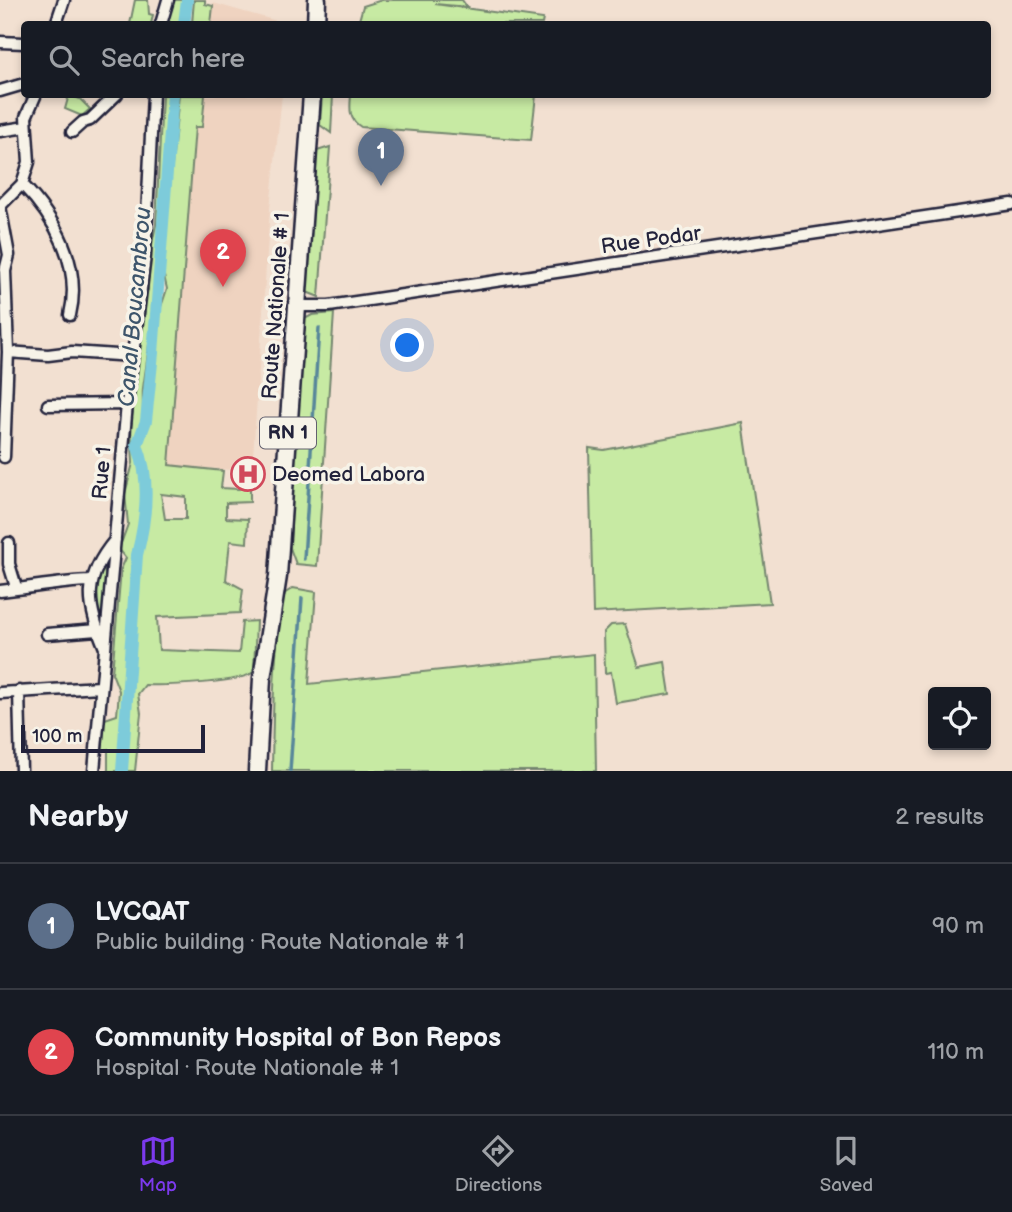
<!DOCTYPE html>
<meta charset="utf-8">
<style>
:root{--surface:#171b24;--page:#242831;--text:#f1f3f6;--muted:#9ea1a6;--line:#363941;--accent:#7c3aed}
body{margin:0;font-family:"Balsamiq Sans",sans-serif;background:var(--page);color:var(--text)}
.controls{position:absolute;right:21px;bottom:21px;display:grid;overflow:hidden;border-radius:7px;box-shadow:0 4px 10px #0003}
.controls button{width:63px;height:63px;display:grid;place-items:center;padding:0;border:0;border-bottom:2px solid var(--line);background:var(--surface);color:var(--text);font:35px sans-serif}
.scale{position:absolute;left:21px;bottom:18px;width:184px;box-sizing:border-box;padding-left:7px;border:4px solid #22223b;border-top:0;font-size:19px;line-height:24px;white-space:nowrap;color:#22223b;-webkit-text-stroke:5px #f7f3e8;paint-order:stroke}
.you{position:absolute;left:408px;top:346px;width:24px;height:24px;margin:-18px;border:5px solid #fff;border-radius:50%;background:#1a73e8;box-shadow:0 0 0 10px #1a73e833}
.badge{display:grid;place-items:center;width:46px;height:46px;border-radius:50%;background:var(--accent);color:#fff;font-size:23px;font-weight:700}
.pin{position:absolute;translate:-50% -58px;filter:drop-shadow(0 2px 4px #0008)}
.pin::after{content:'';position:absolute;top:37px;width:24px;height:21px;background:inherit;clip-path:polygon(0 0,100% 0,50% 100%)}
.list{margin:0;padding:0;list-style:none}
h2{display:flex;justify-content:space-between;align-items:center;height:91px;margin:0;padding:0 28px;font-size:30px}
h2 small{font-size:23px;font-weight:400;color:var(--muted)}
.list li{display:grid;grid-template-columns:46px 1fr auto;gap:21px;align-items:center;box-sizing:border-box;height:126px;padding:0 28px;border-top:2px solid var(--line)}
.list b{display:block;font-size:26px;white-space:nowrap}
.list p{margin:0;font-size:23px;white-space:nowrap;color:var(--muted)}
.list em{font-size:23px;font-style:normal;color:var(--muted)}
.icon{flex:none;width:38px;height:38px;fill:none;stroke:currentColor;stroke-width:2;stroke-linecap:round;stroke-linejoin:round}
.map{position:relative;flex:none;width:1012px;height:771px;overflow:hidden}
.search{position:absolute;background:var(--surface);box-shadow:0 4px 10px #0003;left:21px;right:21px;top:21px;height:77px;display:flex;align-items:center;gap:18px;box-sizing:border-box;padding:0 24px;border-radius:7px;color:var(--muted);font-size:26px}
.sheet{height:343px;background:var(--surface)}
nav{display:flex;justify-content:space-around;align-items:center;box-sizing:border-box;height:98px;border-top:2px solid var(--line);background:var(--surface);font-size:19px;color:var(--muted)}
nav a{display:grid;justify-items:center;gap:4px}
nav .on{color:var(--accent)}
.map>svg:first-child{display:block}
.built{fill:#efd3c0}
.green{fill:#c7eaa3;stroke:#74866f;stroke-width:2;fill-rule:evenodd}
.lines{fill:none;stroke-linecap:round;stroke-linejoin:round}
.stream{stroke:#59879a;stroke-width:3.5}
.canal{stroke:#7dcbda;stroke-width:12}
.street-casing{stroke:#22223b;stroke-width:15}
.primary-casing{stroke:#22223b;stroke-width:21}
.street{stroke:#f7f3e8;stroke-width:10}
.primary{stroke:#f7f3e8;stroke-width:16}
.labels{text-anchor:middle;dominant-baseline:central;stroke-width:7;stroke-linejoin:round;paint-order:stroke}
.shield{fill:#f7f3e8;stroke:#62616f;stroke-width:2}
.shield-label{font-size:19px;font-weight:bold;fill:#22223b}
.street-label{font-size:21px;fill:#22223b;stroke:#f7f3e8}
.poi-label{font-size:21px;fill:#22223b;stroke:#f7f3e8;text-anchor:start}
.water-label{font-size:23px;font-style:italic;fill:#3d556b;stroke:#f7f3e8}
</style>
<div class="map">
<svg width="1012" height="771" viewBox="0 0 1012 771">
<rect width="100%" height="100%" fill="#f2e0d1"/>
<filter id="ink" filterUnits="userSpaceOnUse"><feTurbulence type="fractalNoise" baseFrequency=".0143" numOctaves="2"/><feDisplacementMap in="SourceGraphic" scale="14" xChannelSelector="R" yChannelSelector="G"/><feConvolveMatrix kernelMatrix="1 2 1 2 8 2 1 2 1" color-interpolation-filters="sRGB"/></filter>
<g filter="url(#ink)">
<path class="built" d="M213,3L280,22V24H211Z
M205,95H282L270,209L252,471L168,466L195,126H202Z"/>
<path class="green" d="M135,0H148L149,14L153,15L151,24H130Z
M170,0H184L180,24H171L165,15Z
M194,0H205V4L213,6L211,24H192Z
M382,0H462L467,7L435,4L543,19L542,24H358L363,6Z
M69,95L80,99L90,109L82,116L65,109Z
M162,95H171C162,193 158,291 143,388C142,399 144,410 142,421C141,428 136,433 135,440L140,456L144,521L134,555L119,771H108V749L100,751L105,719L117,715L119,691L112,673L121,569L126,558L119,549L128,524L125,494L133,463L131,427L144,293L148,290L147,266L156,225Z
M179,95H205L202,127H195L169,465L223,471L221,488L239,489L241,476L250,478V502L226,503V518L248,519L247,543L230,541L226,580L243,589L240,613L157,617L159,650L239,653L242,622L256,621L254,671C247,683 162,686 145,685L138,694L141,713L135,771H124L138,556L148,521L142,444L150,411L157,319L167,289L162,267ZM161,494L186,497V519H165Z
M322,95H333L331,133L320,125Z
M351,95H536L531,140L361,127C348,119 350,108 351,95Z
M330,147L319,297L304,291L311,163L317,151Z
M334,313L317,566L296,564L290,548L299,322L312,315Z
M743,423L770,603L593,613L589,448L604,450Z
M103,567L109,587L101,625C94,604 92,587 103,567Z
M293,588L316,592L309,684L594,654L596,771H272C273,712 273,652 284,594Z
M625,624L639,667L665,662L670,694L616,703L611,672L605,673L604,632L611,625Z"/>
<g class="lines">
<path class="stream" d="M304,559L319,328
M290,771L302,598"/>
<path class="canal" d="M184,24L187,0
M122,771L137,555C146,520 151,479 137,445L146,421L153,353L173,94"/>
<g class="street-casing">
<path id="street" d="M56,24L64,0
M161,24L168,0
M0,42L24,43
M0,91L24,84
M0,131L26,127
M72,132L83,122L90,120L117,94
M22,184C55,218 82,265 70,315
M0,206L9,255L5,271L8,352L4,457
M0,206L22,184L29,162L26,117L36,94
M295,306H329L1012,204
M8,352L48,355L72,352L132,356
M48,405L127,404
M9,543V564L16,587
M0,591C30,588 60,582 90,581
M47,634L97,630
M105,648C86,604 83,578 115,540
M19,691L21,771
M0,693L100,687
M94,771L127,404L145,256L153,94"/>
</g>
<g class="primary-casing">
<path id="primary" d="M316,24L317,0
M257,771L262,678L278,576L312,94"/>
</g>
<use href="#street" class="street"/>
<use href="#primary" class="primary"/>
</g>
</g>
<defs>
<g id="hospital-ring" transform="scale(1.75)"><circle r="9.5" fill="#f7f3e8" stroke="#d1495b" stroke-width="1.5"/><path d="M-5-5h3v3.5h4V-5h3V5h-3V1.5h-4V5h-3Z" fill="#d1495b"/></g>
</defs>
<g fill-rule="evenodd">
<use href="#hospital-ring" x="248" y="474"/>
</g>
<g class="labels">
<rect class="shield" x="260" y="417.5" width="56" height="31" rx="5"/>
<g class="shield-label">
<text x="288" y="433">RN 1</text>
</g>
<g class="street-label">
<text transform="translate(651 240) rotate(-8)">Rue Podar</text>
<text transform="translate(276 306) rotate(-86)">Route Nationale # 1</text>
<text transform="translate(102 473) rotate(-85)">Rue 1</text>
</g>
<g class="poi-label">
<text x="272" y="474">Deomed Labora</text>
</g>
<g class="water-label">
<text transform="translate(135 307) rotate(-85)">Canal Boucambrou</text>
</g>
</g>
</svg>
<div class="controls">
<button><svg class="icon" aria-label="locate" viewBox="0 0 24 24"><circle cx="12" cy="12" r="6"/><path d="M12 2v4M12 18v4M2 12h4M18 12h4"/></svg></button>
</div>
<div class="scale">100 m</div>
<div class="you"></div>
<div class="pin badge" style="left:381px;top:186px;background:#5c6f8a">1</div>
<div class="pin badge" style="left:223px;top:287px;background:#e0444e">2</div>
<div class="search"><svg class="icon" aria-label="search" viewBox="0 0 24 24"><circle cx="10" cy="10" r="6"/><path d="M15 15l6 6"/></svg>Search here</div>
</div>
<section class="sheet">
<h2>Nearby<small>2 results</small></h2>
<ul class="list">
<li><span class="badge" style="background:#5c6f8a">1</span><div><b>LVCQAT</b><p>Public building · Route Nationale # 1</p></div><em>90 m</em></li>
<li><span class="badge" style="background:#e0444e">2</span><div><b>Community Hospital of Bon Repos</b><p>Hospital · Route Nationale # 1</p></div><em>110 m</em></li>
</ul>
</section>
<nav>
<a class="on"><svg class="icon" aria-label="map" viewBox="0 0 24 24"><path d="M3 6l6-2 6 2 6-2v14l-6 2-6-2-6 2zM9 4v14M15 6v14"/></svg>Map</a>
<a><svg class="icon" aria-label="directions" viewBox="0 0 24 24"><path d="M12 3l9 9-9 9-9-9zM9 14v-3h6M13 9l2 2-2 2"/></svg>Directions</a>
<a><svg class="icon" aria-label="saved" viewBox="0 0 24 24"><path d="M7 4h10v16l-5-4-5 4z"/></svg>Saved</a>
</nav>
